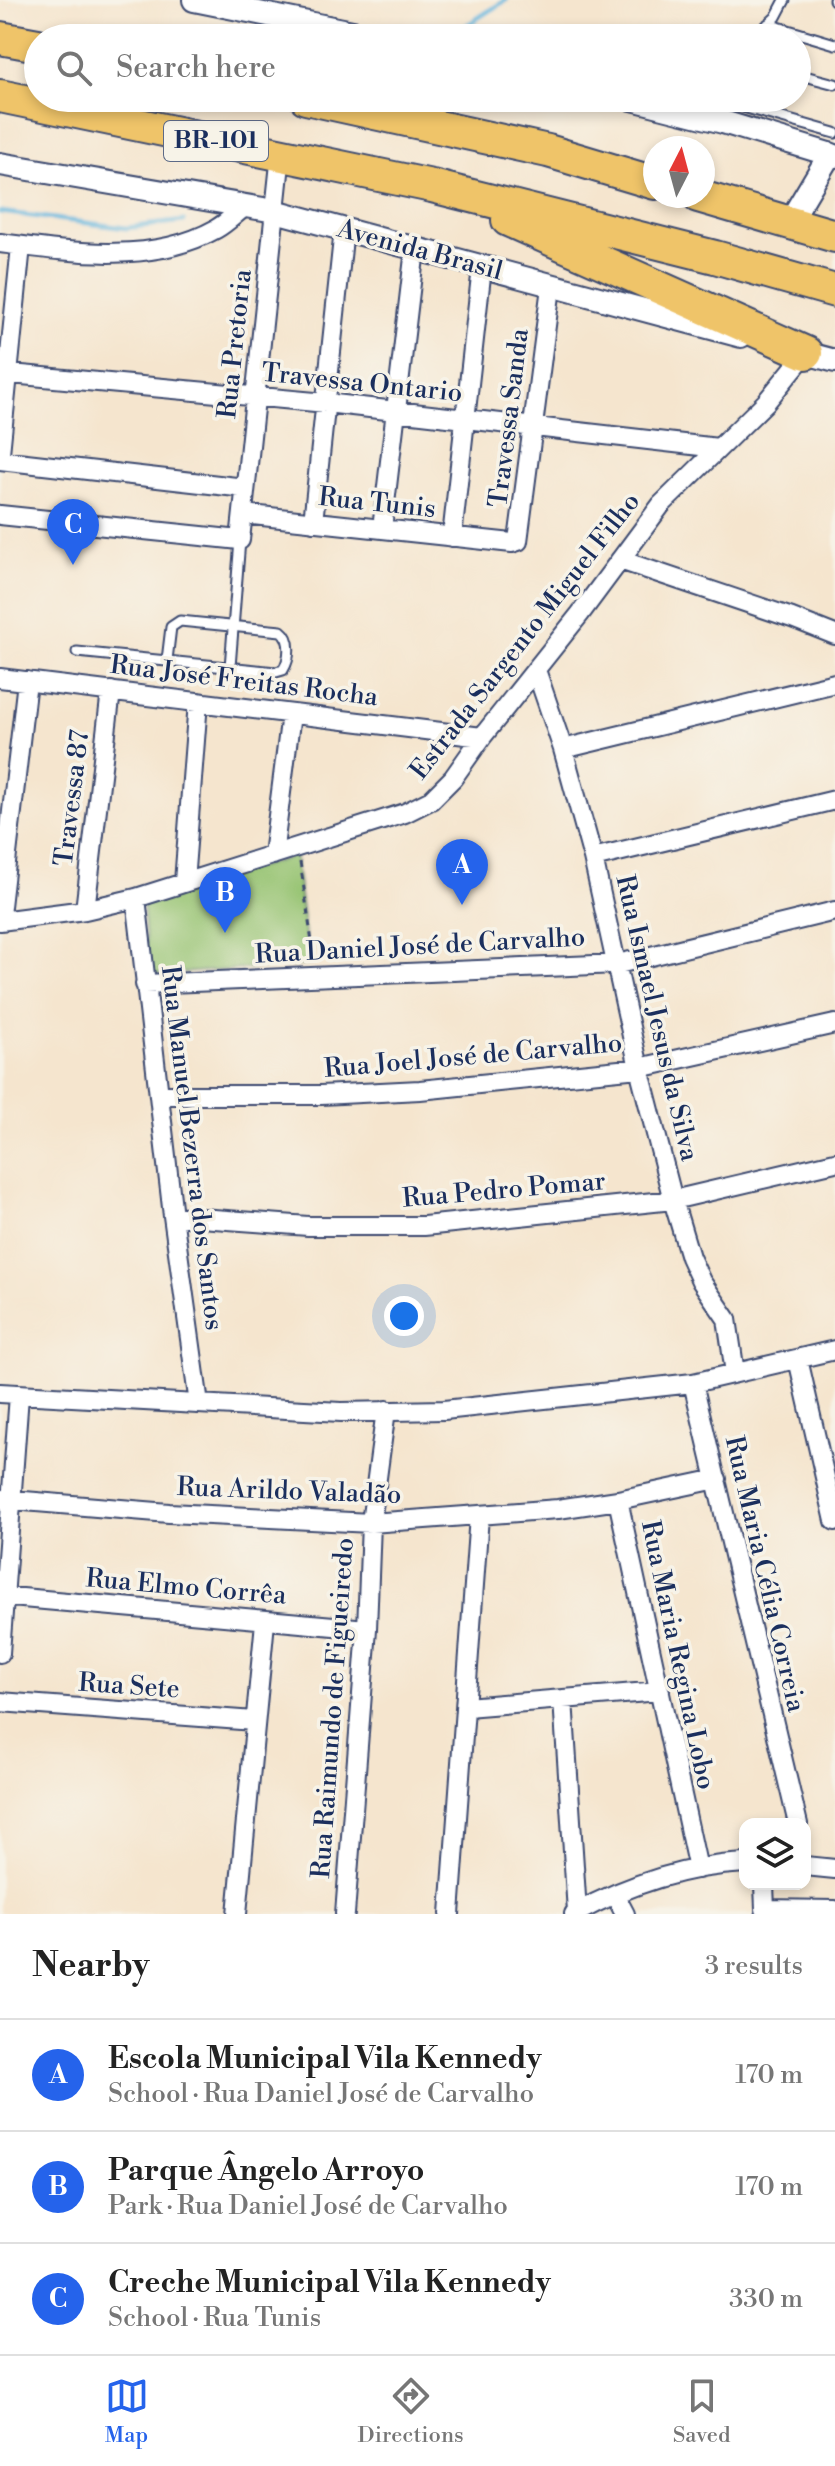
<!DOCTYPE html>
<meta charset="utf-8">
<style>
:root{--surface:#fff;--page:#f2f2f2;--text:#222;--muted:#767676;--line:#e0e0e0;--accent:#2563eb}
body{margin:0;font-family:"Libre Bodoni",serif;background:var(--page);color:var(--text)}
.controls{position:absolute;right:24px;bottom:24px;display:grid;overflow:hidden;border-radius:16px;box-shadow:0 4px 12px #0003}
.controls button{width:72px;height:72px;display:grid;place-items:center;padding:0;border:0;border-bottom:2px solid var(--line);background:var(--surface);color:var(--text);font:40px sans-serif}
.compass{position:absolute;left:643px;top:136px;width:72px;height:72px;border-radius:50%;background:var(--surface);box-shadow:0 4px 12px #0003;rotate:6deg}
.you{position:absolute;left:404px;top:1316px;width:28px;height:28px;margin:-20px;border:6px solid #fff;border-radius:50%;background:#1a73e8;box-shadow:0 0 0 12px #1a73e833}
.badge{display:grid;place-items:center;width:52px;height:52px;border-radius:50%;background:var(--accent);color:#fff;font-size:26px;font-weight:700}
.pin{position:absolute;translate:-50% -66px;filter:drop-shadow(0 2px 4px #0008)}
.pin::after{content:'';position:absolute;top:42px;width:28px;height:24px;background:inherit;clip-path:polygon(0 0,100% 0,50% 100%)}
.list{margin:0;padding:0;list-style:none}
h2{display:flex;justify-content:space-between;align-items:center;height:104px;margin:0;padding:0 32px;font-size:34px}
h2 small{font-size:26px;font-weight:400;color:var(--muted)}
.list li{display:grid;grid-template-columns:52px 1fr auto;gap:24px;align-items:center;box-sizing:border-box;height:112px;padding:0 32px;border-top:2px solid var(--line)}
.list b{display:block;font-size:30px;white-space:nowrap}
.list p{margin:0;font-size:26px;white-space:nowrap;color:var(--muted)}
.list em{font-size:26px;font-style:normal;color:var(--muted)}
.icon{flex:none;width:44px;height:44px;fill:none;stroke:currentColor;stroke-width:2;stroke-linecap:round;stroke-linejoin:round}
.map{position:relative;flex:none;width:835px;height:1914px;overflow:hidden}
.search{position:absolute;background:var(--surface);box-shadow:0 4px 12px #0003;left:24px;right:24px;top:24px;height:88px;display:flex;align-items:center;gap:20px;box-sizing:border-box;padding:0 28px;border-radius:44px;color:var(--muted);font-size:30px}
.sheet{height:440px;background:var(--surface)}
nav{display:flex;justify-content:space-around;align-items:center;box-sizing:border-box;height:112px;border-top:2px solid var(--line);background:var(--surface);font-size:22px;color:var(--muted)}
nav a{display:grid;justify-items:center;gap:4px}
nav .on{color:var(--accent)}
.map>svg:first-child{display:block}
.green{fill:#94c270;stroke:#587867;stroke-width:2}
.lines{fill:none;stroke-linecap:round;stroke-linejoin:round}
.stream{stroke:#60b3dc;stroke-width:5}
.service-casing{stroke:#3c4a6f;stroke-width:13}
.minor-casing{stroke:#3c4a6f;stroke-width:22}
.tertiary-casing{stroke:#3c4a6f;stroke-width:26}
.motorway-casing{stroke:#3c4a6f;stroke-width:36}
.path{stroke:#3c4a6f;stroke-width:3;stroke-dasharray:6 6;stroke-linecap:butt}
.service{stroke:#fff;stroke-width:9}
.minor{stroke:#fff;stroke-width:18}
.tertiary{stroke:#fff;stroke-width:22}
.motorway{stroke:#efc469;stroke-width:32}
.labels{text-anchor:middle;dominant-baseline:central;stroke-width:7;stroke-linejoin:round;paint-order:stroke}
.shield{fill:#f7f3e8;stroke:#5d6a87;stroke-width:2}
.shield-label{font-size:24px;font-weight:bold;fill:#1b2f5e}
.street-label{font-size:26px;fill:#1b2f5e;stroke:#f7f3e8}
</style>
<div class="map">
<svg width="835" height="1914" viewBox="0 0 835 1914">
<rect width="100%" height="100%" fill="#f7f3e8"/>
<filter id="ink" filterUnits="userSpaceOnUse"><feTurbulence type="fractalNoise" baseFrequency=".0125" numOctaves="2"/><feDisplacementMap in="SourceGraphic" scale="16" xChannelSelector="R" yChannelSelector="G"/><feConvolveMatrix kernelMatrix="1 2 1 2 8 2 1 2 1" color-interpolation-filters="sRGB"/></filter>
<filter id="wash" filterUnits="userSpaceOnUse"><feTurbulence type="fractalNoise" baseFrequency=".006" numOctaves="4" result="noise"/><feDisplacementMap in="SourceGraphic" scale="32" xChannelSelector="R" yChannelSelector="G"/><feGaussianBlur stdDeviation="1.8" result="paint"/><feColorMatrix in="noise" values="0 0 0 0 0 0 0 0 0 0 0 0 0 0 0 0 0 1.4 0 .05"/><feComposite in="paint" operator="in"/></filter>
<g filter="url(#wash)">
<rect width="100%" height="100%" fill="#f5e5ce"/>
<path class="green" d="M295,856L309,965L148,975L143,901Z"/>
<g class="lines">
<path class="stream" d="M456,32L506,0
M0,212L126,228L184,221"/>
</g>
</g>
<g filter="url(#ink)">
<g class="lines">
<g class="service-casing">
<path id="service" d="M834,0H835
M768,24L835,44
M753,38L776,17L785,0
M797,74L835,84
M729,103L835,133
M77,652L276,672L283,670C290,659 292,639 281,631L180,621L171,627L167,660
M230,667L240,540"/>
</g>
<g class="minor-casing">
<path id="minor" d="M0,243C69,252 152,265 216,229C227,223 236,213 246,206
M0,373L326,403L718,448
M0,453L21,246
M0,460L245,488
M243,514L512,543L518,541L551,287
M0,515L240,540L281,154
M313,522L344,229
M382,529L415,249
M452,537L482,267
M620,560L792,618L835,635
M536,670L563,749L593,858L639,1068L673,1200L690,1257L701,1281L727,1319L735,1373
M0,678L482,737
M563,749L835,683
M273,855L291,714
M593,858L835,800
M184,882L198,702
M136,898L173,1216L199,1404
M85,910L111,691
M0,915L27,681
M0,921L85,910L136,898L405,813L431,800L453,778L482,737L580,614L661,505L766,402L806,353
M145,984L618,964L835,911
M159,1095H321L420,1090L639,1068L835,1024
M173,1216L308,1226H424L673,1200L835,1162
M798,1359L835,1521
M693,1383L798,1824
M0,1393L341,1412L444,1410L693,1383L835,1350
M0,1499L169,1513L371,1523L558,1509L618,1500L717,1479
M618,1500L698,1869
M0,1596L367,1629
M0,1653L19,1395
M563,1699L577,1912
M0,1702L254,1721
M466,1707L660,1691
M805,1866L835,1869
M764,1884L765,1909L835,1910
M615,1895L625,1914
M237,1914L265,1622
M345,1914L367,1629L371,1523L386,1410
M450,1914L479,1516
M574,1914C627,1885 684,1866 745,1863"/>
</g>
<g class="tertiary-casing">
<path id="tertiary" d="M194,0L382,38
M628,98L723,122L835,156
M0,164L275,211L741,336
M789,223L830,154
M794,350L835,361"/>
</g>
<g class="motorway-casing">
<path id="motorway" d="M0,38L38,45
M0,96L432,186L715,257L835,291
M306,98L548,151L655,183
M698,196L835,236
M508,220L806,353"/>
</g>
<path class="path" d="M300,862L315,962"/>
<use href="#service" class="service"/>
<use href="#minor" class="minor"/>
<use href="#tertiary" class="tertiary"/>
<use href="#motorway" class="motorway"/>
</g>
</g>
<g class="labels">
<rect class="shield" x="164" y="121" width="104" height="40" rx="6"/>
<g class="shield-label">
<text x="216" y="141">BR-101</text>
</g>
<g class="street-label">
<text transform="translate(420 250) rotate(15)">Avenida Brasil</text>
<text transform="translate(235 344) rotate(-84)">Rua Pretoria</text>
<text transform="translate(362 383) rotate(6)">Travessa Ontario</text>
<text transform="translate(509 418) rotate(-83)">Travessa Sanda</text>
<text transform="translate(377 503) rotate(6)">Rua Tunis</text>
<text transform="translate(525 636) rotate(-52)">Estrada Sargento Miguel Filho</text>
<text transform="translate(244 681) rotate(7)">Rua José Freitas Rocha</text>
<text transform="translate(72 798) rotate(-83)">Travessa 87</text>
<text transform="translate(420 946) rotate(-3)">Rua Daniel José de Carvalho</text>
<text transform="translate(657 1018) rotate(77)">Rua Ismael Jesus da Silva</text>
<text transform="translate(473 1056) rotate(-5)">Rua Joel José de Carvalho</text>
<text transform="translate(192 1148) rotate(83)">Rua Manuel Bezerra dos Santos</text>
<text transform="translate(504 1190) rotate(-5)">Rua Pedro Pomar</text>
<text transform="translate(289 1491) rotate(2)">Rua Arildo Valadão</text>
<text transform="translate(765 1574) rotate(77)">Rua Maria Célia Correia</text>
<text transform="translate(186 1587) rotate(5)">Rua Elmo Corrêa</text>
<text transform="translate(678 1655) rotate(78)">Rua Maria Regina Lobo</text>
<text transform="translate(129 1686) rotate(4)">Rua Sete</text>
<text transform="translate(333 1708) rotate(-86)">Rua Raimundo de Figueiredo</text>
</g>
</g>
</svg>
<div class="controls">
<button><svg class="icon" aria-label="layers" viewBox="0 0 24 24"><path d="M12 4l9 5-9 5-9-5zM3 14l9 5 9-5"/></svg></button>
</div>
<svg class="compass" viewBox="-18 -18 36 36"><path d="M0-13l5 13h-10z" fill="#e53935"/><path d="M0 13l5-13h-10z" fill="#767676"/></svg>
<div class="you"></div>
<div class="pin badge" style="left:462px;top:905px">A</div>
<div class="pin badge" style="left:225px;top:933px">B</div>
<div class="pin badge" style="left:73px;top:565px">C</div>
<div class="search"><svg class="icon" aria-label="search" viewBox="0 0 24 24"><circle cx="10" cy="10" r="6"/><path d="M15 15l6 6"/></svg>Search here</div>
</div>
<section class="sheet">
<h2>Nearby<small>3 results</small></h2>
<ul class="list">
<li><span class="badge">A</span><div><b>Escola Municipal Vila Kennedy</b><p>School · Rua Daniel José de Carvalho</p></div><em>170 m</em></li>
<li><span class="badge">B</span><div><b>Parque Ângelo Arroyo</b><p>Park · Rua Daniel José de Carvalho</p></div><em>170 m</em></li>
<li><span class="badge">C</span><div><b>Creche Municipal Vila Kennedy</b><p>School · Rua Tunis</p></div><em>330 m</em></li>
</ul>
</section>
<nav>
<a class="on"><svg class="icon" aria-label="map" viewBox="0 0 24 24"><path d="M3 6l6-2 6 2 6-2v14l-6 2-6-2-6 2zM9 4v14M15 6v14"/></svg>Map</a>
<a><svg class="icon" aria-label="directions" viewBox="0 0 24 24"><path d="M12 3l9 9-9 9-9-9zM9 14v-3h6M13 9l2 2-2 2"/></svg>Directions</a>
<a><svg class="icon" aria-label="saved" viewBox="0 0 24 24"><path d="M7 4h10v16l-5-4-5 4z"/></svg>Saved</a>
</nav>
